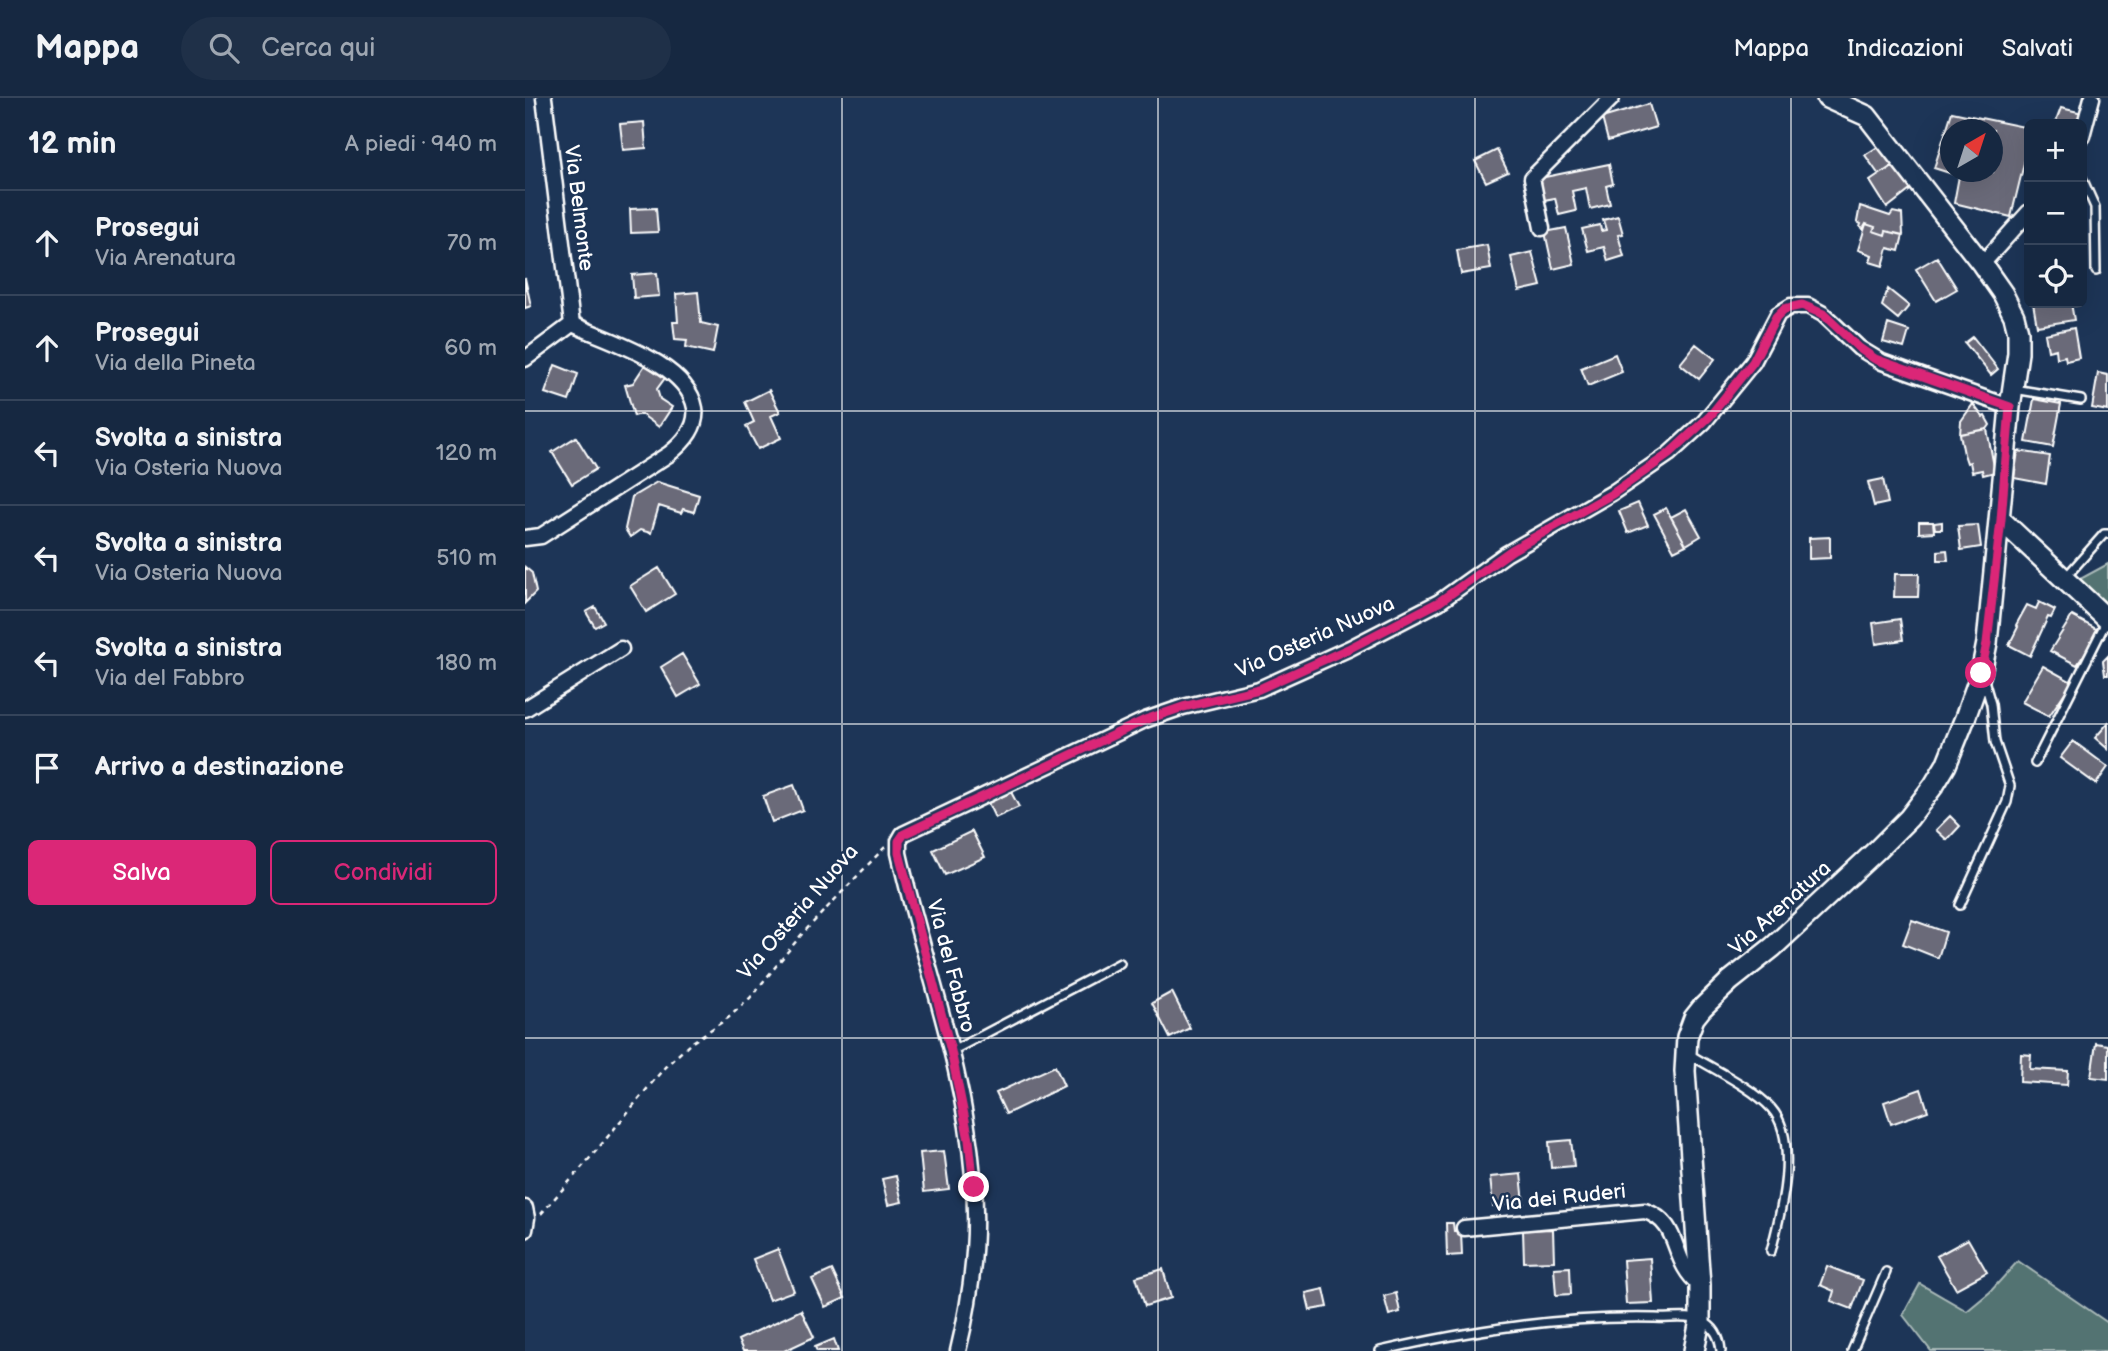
<!DOCTYPE html>
<html lang="it">
<meta charset="utf-8">
<style>
:root{--surface:#162841;--page:#1f3048;--text:#f1f3f6;--muted:#9ea6b1;--line:#35445a;--accent:#db2777}
body{margin:0;font-family:"Balsamiq Sans",sans-serif;background:var(--page);color:var(--text)}
.controls{position:absolute;right:21px;top:21px;display:grid;overflow:hidden;border-radius:10px;box-shadow:0 7px 28px #0002}
.controls button{width:63px;height:63px;display:grid;place-items:center;padding:0;border:0;border-bottom:2px solid var(--line);background:var(--surface);color:var(--text);font:35px sans-serif}
.compass{position:absolute;left:1415px;top:21px;width:63px;height:63px;border-radius:50%;background:var(--surface);box-shadow:0 7px 28px #0002;rotate:39deg}
.stop{position:absolute;width:21px;height:21px;margin:-16px;border:5px solid #db2777;border-radius:50%;background:#fff}
.stop.end{background:#db2777;border-color:#fff;box-shadow:0 2px 7px #0008}
.list{margin:0;padding:0;list-style:none}
h2{display:flex;justify-content:space-between;align-items:center;height:91px;margin:0;padding:0 28px;font-size:30px}
h2 small{font-size:23px;font-weight:400;color:var(--muted)}
.list li{display:grid;grid-template-columns:46px 1fr auto;gap:21px;align-items:center;box-sizing:border-box;height:105px;padding:0 28px;border-top:2px solid var(--line)}
.list b{display:block;font-size:26px;white-space:nowrap}
.list p{margin:0;font-size:23px;white-space:nowrap;color:var(--muted)}
.list em{font-size:23px;font-style:normal;color:var(--muted)}
.actions{display:flex;gap:14px;padding:21px 28px}
.actions a{flex:1;padding:16px 0;border:2px solid var(--accent);border-radius:10px;text-align:center;font-size:24px;color:var(--accent)}
.actions .main{background:var(--accent);color:#fff}
.icon{flex:none;width:38px;height:38px;fill:none;stroke:currentColor;stroke-width:2;stroke-linecap:round;stroke-linejoin:round}
.map{position:relative;flex:none;width:1583px;height:1253px;overflow:hidden}
header{display:flex;align-items:center;gap:42px;box-sizing:border-box;height:98px;padding:0 35px;background:var(--surface);border-bottom:2px solid var(--line)}
header strong{font-size:33px}
nav{display:flex;gap:38px;margin-inline-start:auto;font-size:24px}
.search{width:490px;height:63px;background:var(--page);display:flex;align-items:center;gap:18px;box-sizing:border-box;padding:0 24px;border-radius:38px;color:var(--muted);font-size:26px}
main{display:flex}
aside{flex:1;background:var(--surface)}
.map>svg:first-child{display:block}
.green{fill:#537372;stroke:#a9b9b8;stroke-width:2}
.building{fill:#6a6a79;stroke:#fff;stroke-width:2;fill-rule:evenodd}
.lines{fill:none;stroke-linecap:round;stroke-linejoin:round}
.lane-casing{stroke:#fff;stroke-width:12}
.street-casing{stroke:#fff;stroke-width:19}
.secondary-casing{stroke:#fff;stroke-width:24}
.path{stroke:#fff;stroke-width:2.5;stroke-dasharray:5 5;stroke-linecap:butt}
.lane{stroke:#1d3557;stroke-width:7}
.street{stroke:#1d3557;stroke-width:14}
.secondary{stroke:#1d3557;stroke-width:19}
.route{stroke:#db2777;stroke-width:9}
.grid{fill:none;stroke:#fff;stroke-width:2;stroke-opacity:0.55}
.labels{text-anchor:middle;dominant-baseline:central;stroke-width:5;stroke-linejoin:round;paint-order:stroke}
.street-label{font-size:21px;fill:#fff;stroke:#1d3557}
</style>
<header>
<strong>Mappa</strong>
<div class="search"><svg class="icon" aria-label="search" viewBox="0 0 24 24"><circle cx="10" cy="10" r="6"/><path d="M15 15l6 6"/></svg>Cerca qui</div>
<nav><a>Mappa</a><a>Indicazioni</a><a>Salvati</a></nav>
</header>
<main>
<aside>
<h2>12 min<small>A piedi · 940 m</small></h2>
<ul class="list">
<li><svg class="icon" aria-label="ahead" viewBox="0 0 24 24"><path d="M12 20V5M6 11l6-6 6 6"/></svg><div><b>Prosegui</b><p>Via Arenatura</p></div><em>70 m</em></li>
<li><svg class="icon" aria-label="ahead" viewBox="0 0 24 24"><path d="M12 20V5M6 11l6-6 6 6"/></svg><div><b>Prosegui</b><p>Via della Pineta</p></div><em>60 m</em></li>
<li><svg class="icon" aria-label="left" viewBox="0 0 24 24"><path d="M17 20v-9H6M10 6l-5 5 5 5"/></svg><div><b>Svolta a sinistra</b><p>Via Osteria Nuova</p></div><em>120 m</em></li>
<li><svg class="icon" aria-label="left" viewBox="0 0 24 24"><path d="M17 20v-9H6M10 6l-5 5 5 5"/></svg><div><b>Svolta a sinistra</b><p>Via Osteria Nuova</p></div><em>510 m</em></li>
<li><svg class="icon" aria-label="left" viewBox="0 0 24 24"><path d="M17 20v-9H6M10 6l-5 5 5 5"/></svg><div><b>Svolta a sinistra</b><p>Via del Fabbro</p></div><em>180 m</em></li>
<li><svg class="icon" aria-label="arrive" viewBox="0 0 24 24"><path d="M6 21V4h12l-3 4 3 4H6"/></svg><div><b>Arrivo a destinazione</b></div></li>
</ul>
<div class="actions"><a class="main">Salva</a><a>Condividi</a></div>
</aside>
<div class="map">
<svg width="1583" height="1253" viewBox="0 0 1583 1253">
<rect width="100%" height="100%" fill="#1d3557"/>
<filter id="ink" filterUnits="userSpaceOnUse"><feTurbulence type="fractalNoise" baseFrequency=".0143" numOctaves="2"/><feDisplacementMap in="SourceGraphic" scale="14" xChannelSelector="R" yChannelSelector="G"/><feConvolveMatrix kernelMatrix="1 2 1 2 8 2 1 2 1" color-interpolation-filters="sRGB"/></filter>
<g filter="url(#ink)">
<path class="green" d="M1583,466V522L1546,486Z
M1493,1163L1583,1225V1253H1406L1378,1217L1395,1186L1442,1213L1465,1194Z"/>
<path class="building" d="M1124,6L1131,29L1083,43L1077,20Z
M1536,10L1562,16L1557,26H1530Z
M1427,14L1504,30V45L1486,119L1429,105L1434,78L1409,70ZM1426,32H1468V74H1426Z
M119,24L121,50L98,52L95,26Z
M1354,48L1368,68L1354,77L1340,57Z
M972,52L983,74L961,84L950,63Z
M1373,64L1389,89L1362,110L1345,83Z
M1084,66L1088,86L1081,88L1085,106L1065,111L1061,90L1047,93L1051,113L1034,117L1030,100L1019,102L1015,80Z
M1335,108L1365,118L1368,114L1377,116L1378,137L1361,133L1360,137L1348,133L1350,129L1341,126L1338,131L1335,129L1336,126L1332,124Z
M131,110L133,134L106,135L105,111Z
M1093,118L1098,136L1093,137L1099,158L1083,163L1079,149L1063,153L1057,131L1075,127L1076,133L1081,132L1078,122Z
M1341,126L1350,129L1348,133L1360,137L1361,133L1378,137L1374,153L1363,150L1358,168L1345,164L1347,157L1333,152Z
M1041,130L1049,166L1028,171L1020,134Z
M962,147L966,171L936,176L932,152Z
M1007,154L1016,188L994,193L986,159Z
M1412,159L1432,191L1411,203L1391,171Z
M132,175L134,198L109,200L107,177Z
M0,180L6,208L0,210Z
M1363,191L1384,208L1373,221L1357,208Z
M173,194L176,225L193,229L188,255L161,249L162,242L150,241L148,224H153L151,196Z
M1508,205H1546L1549,222L1512,228Z
M1363,226L1384,233L1379,250L1358,244Z
M1549,230L1554,260L1541,263L1540,258L1532,260L1531,251L1523,253L1520,236Z
M1448,239L1473,271L1466,277L1440,245Z
M1171,246L1190,261L1174,281L1155,266Z
M1090,256L1097,274L1063,288L1056,270Z
M30,267L53,276L44,303L20,295Z
M120,267L140,280L132,291L135,301L147,309L134,329L116,316L109,318L100,287L108,285Z
M1573,275L1583,277V313L1567,310Z
M244,292L255,314L246,318L256,340L233,351L221,328L229,324L220,304Z
M1509,301L1536,306L1528,349L1501,344Z
M1448,306L1458,319L1460,318L1465,327L1462,331L1435,336L1436,323Z
M1462,331L1470,374L1458,377L1457,372L1447,374L1445,364L1442,365L1439,356L1435,336Z
M51,339L71,371L47,386L27,354Z
M1493,353L1525,358L1521,386L1489,380Z
M1358,381L1363,405L1349,408L1343,384Z
M132,384L174,397L169,414L158,411L156,415L134,408L126,435L115,432L105,439L100,431L107,399Z
M1113,405L1123,427L1103,435L1094,413Z
M1141,410L1161,447L1149,453L1129,416Z
M1161,411L1176,438L1161,447L1146,419Z
M1394,424H1408L1409,434L1394,435Z
M1417,424V431H1410L1409,425Z
M1453,427L1456,449L1436,452L1433,428Z
M1305,439V460L1284,461V440Z
M1422,452L1423,462H1413V453Z
M0,469L7,475L11,494L0,505Z
M134,470L150,496L121,514L105,488Z
M1370,476H1394L1393,499H1369Z
M1514,504L1530,512L1526,520L1523,519L1505,558L1484,547L1493,529L1491,527L1502,507L1511,511Z
M70,509L79,524L70,529L61,514Z
M1547,518L1575,533L1552,567L1525,553Z
M1375,521L1378,542L1351,546L1348,525Z
M157,556L175,586L153,599L136,569Z
M1583,558V577H1580L1578,563Z
M1518,568L1547,584L1524,618L1497,604Z
M1583,625V651L1570,640Z
M1548,643L1583,669L1571,686L1535,660Z
M269,687L278,712L247,724L238,698Z
M486,694L494,709L470,720L463,705Z
M1425,718L1435,728L1422,742L1411,732Z
M447,733L460,759L420,777L408,752Z
M1387,822L1421,834L1413,860L1378,846Z
M647,894L665,930L645,940L627,905Z
M1571,945L1583,947V981L1566,979Z
M1496,956L1506,957L1505,971L1543,973L1542,987L1495,984Z
M530,968L539,988L481,1016L471,995Z
M1396,991L1403,1013L1366,1026L1359,1004Z
M1046,1042L1049,1068L1026,1070L1024,1044Z
M419,1053L424,1091L399,1094L395,1055Z
M996,1076L999,1105L968,1108L965,1079Z
M371,1078L377,1104L363,1107L357,1081Z
M921,1125H928L929,1133H936L937,1157L922,1158Z
M1028,1131L1029,1163L999,1164L998,1132Z
M1443,1141L1462,1174L1431,1191L1412,1158Z
M253,1151L269,1193L244,1202L228,1161Z
M1125,1160L1128,1205L1101,1206L1098,1162Z
M1302,1168L1338,1182L1327,1211L1306,1203L1309,1193L1295,1187Z
M1045,1169L1046,1196L1031,1197L1029,1170Z
M638,1171L646,1200L620,1208L611,1179Z
M307,1172L320,1200L300,1209L287,1181Z
M799,1191L803,1209L785,1212L781,1195Z
M871,1195L875,1214L864,1217L859,1198Z
M276,1212L289,1239L259,1253H218L213,1242Z
M309,1241L313,1253H292L290,1249Z"/>
<g class="lines">
<g class="lane-casing">
<path id="lane" d="M1557,80L1570,109L1571,173
M1489,291L1556,302
M1540,480L1579,436H1583
M1510,665L1582,522
M1435,807L1482,704L1485,688L1470,644L1466,606L1459,582
M427,953L595,865
M1164,956C1188,971 1228,990 1246,1010C1275,1042 1256,1115 1246,1153
M855,1253C946,1232 1036,1218 1130,1220C1144,1221 1165,1217 1177,1223C1190,1229 1195,1240 1196,1253
M1327,1253L1361,1174"/>
</g>
<g class="street-casing">
<path id="street" d="M19,0L47,226
M1557,38L1567,0
M1017,130L1007,80L1087,0
M1457,166L1504,114
M0,261L47,226
M0,440L16,438L144,356C158,345 173,329 170,310C162,265 84,243 47,226
M0,611L96,551
M0,1110L2,1120L0,1132
M939,1130L1120,1113C1158,1126 1144,1163 1175,1187
M433,1253C447,1196 454,1136 448,1078C439,967 398,863 374,755V743L378,736L620,622L658,609L734,591L825,550L914,504L981,456L1087,395L1144,356L1179,324L1228,264L1253,216L1266,208H1283L1298,216L1334,250L1357,264L1485,309"/>
</g>
<g class="secondary-casing">
<path id="secondary" d="M1476,422L1583,522
M1169,1253L1175,1222V1187L1160,973L1162,939L1169,920L1177,910L1205,883L1248,849L1353,751L1384,720L1409,687L1421,667L1440,620L1456,575L1462,545L1485,309L1493,255V234L1489,218L1478,196L1457,166L1342,18L1302,0"/>
</g>
<path class="path" d="M16,1116L71,1053L140,969L166,945L203,920L225,900L277,836L360,749"/>
<use href="#lane" class="lane"/>
<use href="#street" class="street"/>
<use href="#secondary" class="secondary"/>
</g>
</g>
<g class="lines" filter="url(#ink)">
<path class="route" d="M449,1089L444,1042L426,953L374,755V743L379,736L620,622L658,609L734,591L825,550L914,504L987,452L1087,396L1144,356L1185,318L1228,264L1251,219L1259,211L1277,207L1298,216L1334,250L1350,261L1485,309L1476,422L1462,545L1456,575"/>
</g>
<path class="grid" d="M317,0V1253M633,0V1253M950,0V1253M1266,0V1253M0,313H1583M0,626H1583M0,940H1583"/>
<g class="labels">
<g class="street-label">
<text transform="translate(54 110) rotate(83)">Via Belmonte</text>
<text transform="translate(790 539) rotate(-24)">Via Osteria Nuova</text>
<text transform="translate(1255 810) rotate(-42)">Via Arenatura</text>
<text transform="translate(273 814) rotate(-49)">Via Osteria Nuova</text>
<text transform="translate(426 868) rotate(75)">Via del Fabbro</text>
<text transform="translate(1034 1100) rotate(-6)">Via dei Ruderi</text>
</g>
</g>
</svg>
<div class="controls">
<button>+</button>
<button>−</button>
<button><svg class="icon" aria-label="locate" viewBox="0 0 24 24"><circle cx="12" cy="12" r="6"/><path d="M12 2v4M12 18v4M2 12h4M18 12h4"/></svg></button>
</div>
<svg class="compass" viewBox="-18 -18 36 36"><path d="M0-13l5 13h-10z" fill="#e53935"/><path d="M0 13l5-13h-10z" fill="#9ea6b1"/></svg>
<div class="stop" style="left:1456px;top:575px"></div>
<div class="stop end" style="left:449px;top:1089px"></div>
</div>
</main>
